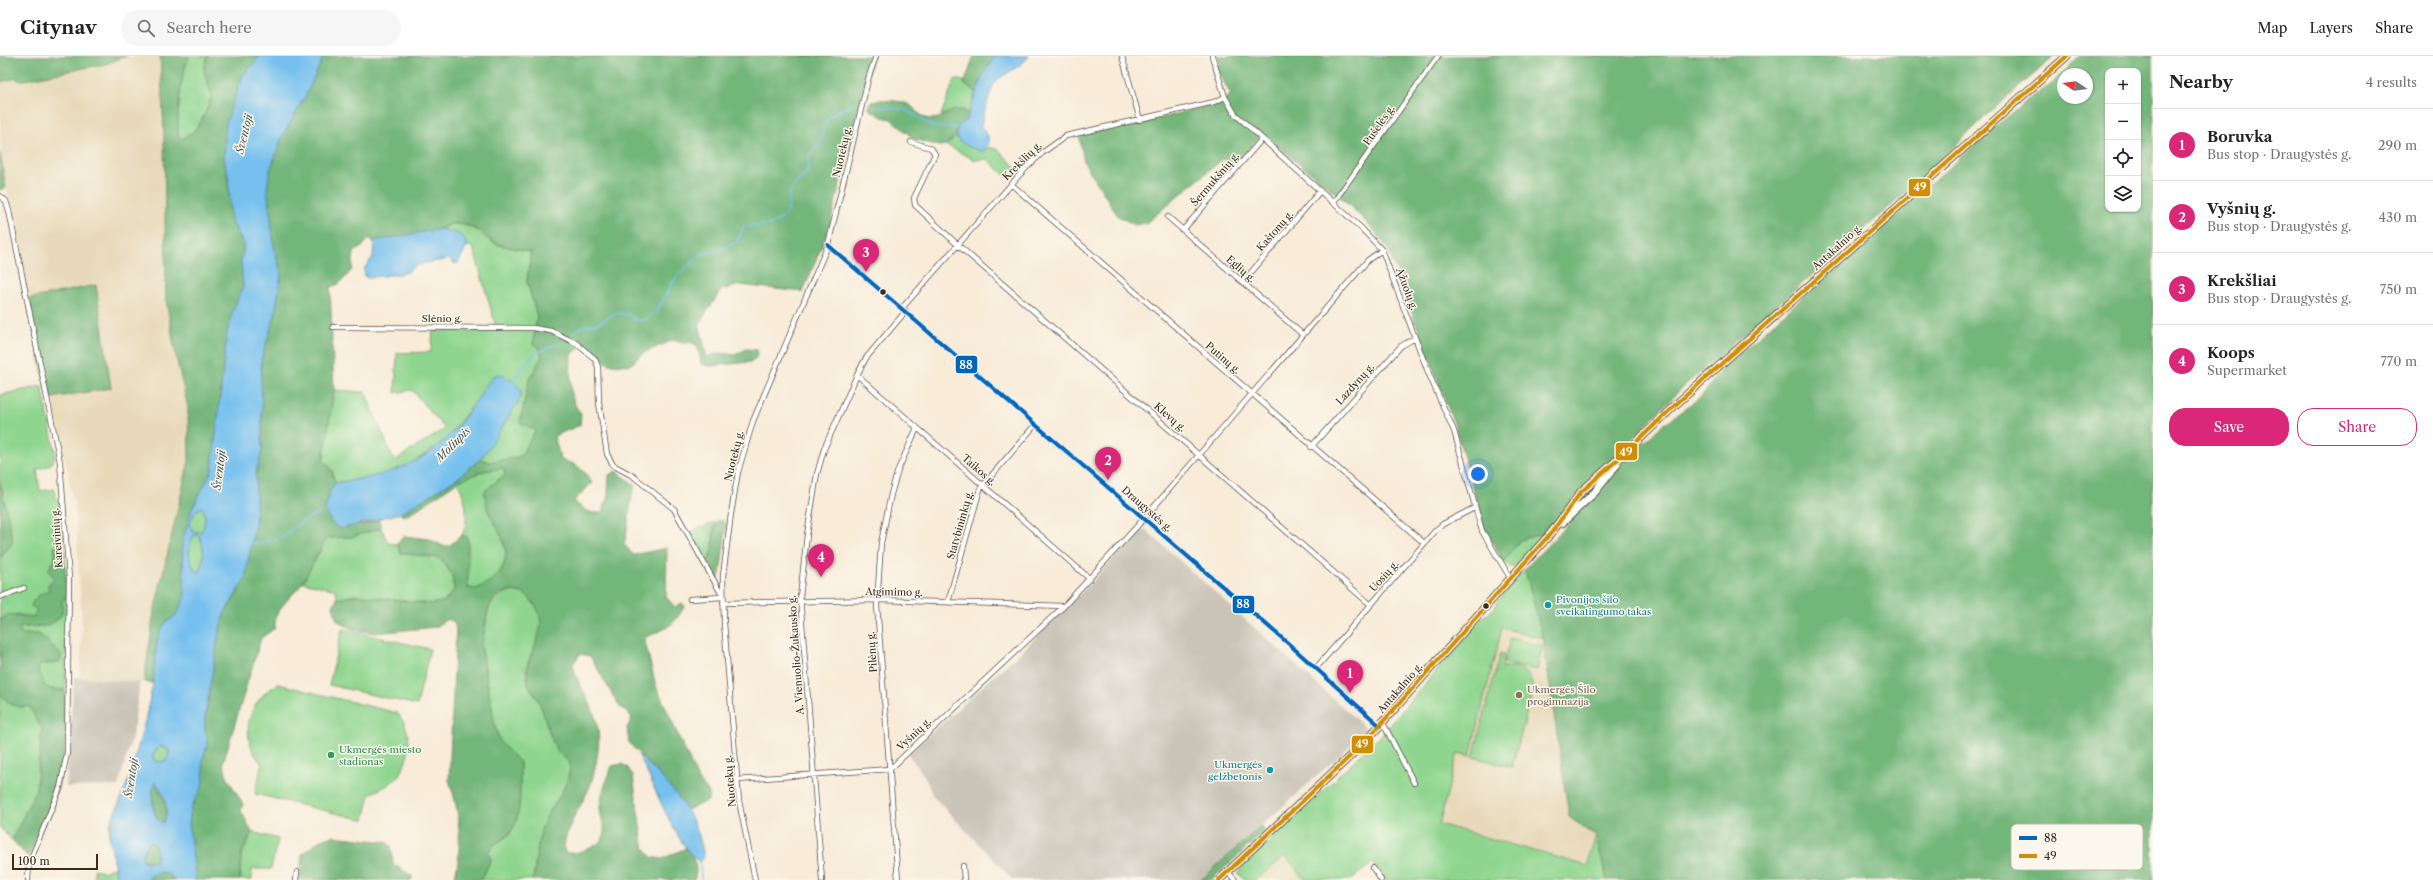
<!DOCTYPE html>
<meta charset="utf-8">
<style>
:root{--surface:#fff;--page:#f6f6f6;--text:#222;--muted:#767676;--line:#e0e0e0;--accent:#db2777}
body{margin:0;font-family:"Libre Caslon Text",serif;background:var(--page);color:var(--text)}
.controls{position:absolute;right:12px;top:12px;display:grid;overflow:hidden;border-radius:8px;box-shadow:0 1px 3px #0004}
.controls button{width:36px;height:36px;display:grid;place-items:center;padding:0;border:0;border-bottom:1px solid var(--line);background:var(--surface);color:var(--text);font:20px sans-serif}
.compass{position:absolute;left:2057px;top:12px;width:36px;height:36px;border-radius:50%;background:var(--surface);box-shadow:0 1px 3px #0004;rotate:283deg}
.scale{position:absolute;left:12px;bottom:10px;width:86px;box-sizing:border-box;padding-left:4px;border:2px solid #3b2a1e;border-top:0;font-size:11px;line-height:14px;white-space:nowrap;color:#3b2a1e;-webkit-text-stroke:3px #fbf7ec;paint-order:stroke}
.you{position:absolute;left:1478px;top:418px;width:14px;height:14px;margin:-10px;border:3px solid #fff;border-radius:50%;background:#1a73e8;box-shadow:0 0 0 6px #1a73e833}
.badge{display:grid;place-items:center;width:26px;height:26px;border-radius:50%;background:var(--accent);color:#fff;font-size:13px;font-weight:700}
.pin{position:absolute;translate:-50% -33px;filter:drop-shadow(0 1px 2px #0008)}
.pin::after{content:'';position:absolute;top:21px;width:14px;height:12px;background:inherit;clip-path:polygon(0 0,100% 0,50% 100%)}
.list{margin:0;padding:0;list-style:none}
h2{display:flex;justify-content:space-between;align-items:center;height:52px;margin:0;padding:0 16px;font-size:17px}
h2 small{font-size:13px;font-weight:400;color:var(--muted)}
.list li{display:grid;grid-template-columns:26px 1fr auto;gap:12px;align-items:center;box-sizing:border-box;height:72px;padding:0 16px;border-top:1px solid var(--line)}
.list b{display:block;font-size:15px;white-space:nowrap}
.list p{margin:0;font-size:13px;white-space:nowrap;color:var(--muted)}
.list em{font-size:13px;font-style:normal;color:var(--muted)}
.actions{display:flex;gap:8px;padding:12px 16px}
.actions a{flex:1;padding:9px 0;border:1px solid var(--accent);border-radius:16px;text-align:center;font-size:14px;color:var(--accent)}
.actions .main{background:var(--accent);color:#fff}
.icon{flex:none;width:22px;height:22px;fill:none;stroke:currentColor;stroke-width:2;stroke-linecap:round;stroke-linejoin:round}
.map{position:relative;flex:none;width:2153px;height:824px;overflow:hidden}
header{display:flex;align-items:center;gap:24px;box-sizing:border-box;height:56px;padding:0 20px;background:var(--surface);border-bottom:1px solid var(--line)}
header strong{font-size:19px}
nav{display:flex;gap:22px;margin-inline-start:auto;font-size:14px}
.search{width:280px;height:36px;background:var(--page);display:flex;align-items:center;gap:10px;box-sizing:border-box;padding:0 14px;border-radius:22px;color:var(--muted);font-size:15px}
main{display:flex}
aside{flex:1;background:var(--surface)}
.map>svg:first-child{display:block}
.built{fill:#e8d9ba}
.industrial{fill:#c9c3b8}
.green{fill:#8fd58f;stroke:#658056}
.forest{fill:#73b67a;stroke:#57704c;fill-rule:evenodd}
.water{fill:#75c0ee;stroke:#587586;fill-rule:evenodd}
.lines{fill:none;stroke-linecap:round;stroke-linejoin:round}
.stream{stroke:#75c0ee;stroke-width:1.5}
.minor-casing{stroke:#57473a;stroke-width:6}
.primary-casing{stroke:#57473a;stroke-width:9}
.minor{stroke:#fff;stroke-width:4.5}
.primary{stroke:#fff;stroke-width:7}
.bus-1-casing{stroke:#fbf7ec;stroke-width:7}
.bus-2-casing{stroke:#fbf7ec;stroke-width:7}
.bus-1{stroke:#0065bd;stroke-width:4}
.bus-2{stroke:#d18d06;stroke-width:4}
.bus-dot{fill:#3b2a1e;stroke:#fbf7ec;stroke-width:1.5}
.culture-dot{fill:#0f9aa8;stroke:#fbf7ec;stroke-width:1.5}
.education-dot{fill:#8d6e63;stroke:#fbf7ec;stroke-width:1.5}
.leisure-dot{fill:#2e9e5b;stroke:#fbf7ec;stroke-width:1.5}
.labels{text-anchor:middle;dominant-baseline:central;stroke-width:3;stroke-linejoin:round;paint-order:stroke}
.street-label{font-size:10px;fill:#3b2a1e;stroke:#fbf7ec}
.culture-label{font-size:10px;fill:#0d838f;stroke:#fbf7ec;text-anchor:start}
.education-label{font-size:10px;fill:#785e54;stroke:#fbf7ec;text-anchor:start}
.leisure-label{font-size:10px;fill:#27864d;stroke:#fbf7ec;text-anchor:start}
.water-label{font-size:11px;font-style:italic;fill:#4c575c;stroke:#fbf7ec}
.key{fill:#fbf7ec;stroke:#c1baae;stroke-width:1}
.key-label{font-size:11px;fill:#3b2a1e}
.line-badge{stroke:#fbf7ec;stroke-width:1.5}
.badge-label{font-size:11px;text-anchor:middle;font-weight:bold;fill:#fff}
</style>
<header>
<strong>Citynav</strong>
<div class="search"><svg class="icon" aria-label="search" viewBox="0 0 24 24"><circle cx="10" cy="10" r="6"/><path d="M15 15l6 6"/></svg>Search here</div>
<nav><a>Map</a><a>Layers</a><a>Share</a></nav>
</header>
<main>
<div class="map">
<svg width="2153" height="824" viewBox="0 0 2153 824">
<rect width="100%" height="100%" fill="#fbf7ec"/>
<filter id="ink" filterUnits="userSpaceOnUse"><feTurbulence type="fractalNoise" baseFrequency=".025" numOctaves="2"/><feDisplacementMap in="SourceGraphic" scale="8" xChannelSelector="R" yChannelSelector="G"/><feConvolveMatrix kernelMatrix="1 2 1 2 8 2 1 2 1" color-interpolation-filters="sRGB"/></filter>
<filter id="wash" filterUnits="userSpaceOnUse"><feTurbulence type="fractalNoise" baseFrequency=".012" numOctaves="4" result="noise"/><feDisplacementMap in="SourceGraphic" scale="16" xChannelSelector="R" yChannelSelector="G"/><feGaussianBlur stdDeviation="0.9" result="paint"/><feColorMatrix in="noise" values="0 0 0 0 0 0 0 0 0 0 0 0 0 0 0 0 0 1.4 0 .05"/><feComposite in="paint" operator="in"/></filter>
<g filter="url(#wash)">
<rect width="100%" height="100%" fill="#f8ebd8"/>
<path class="built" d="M127,0H160L164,76L166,243L175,296L188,352L189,404L154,556L144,626L80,621L82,569L75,451L52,342L111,332L96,229L27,243L0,97V26L18,22L19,25L105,8Z
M1502,572L1543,582L1569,761L1596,779L1587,810L1439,769L1458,697L1471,699Z
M1285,800L1306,824H1256Z"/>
<path class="industrial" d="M1139,474H1146L1368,674L1201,824H1013L933,740L924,719L908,698L1026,591L1089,529Z
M74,621L140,626L132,681L118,730L66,731Z"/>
<path class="green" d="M189,0H207L204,16L212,39C206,56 200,75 182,83L178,79C178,51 179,26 189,0Z
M955,23L964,25V28L976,36L969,57L963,54L941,59Z
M956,80L957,83L967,90L986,94L988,91L999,94L1017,113L1008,122L987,103L975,104L946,89Z
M451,168C481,168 478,182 499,189C509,192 520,193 531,196L527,225L537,260L533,288L540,293L542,300L529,325L520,366L536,374L520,401L489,406L480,403L491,389L513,324L497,318L446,384L411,408L380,420L335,427L332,414L323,405L334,334L365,336L394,405L445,373L412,334L395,337L397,297L431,296L433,275L497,274L473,191L467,190C464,176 452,176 440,173Z
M42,330L55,396C55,409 48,411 37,413L40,435L54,433L56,444L60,447L64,490H60L55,504L50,509L54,522L48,529L49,535L33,561L26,562L18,558L0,564V502L13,486L0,425V339Z
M504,412L505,418L488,456C500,473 514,498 499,517C494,524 483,529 476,533L467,532V481L462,479C470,464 466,440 457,426L483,415Z
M202,451C206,458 206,469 202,476H194L189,469L195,456Z
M720,464L725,465L726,472L724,467L713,475V493L706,510L689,476Z
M381,472L388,487L397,488L401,497L440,502L452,518L454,534L445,545L431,548L356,539L337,543L336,534L303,526L327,482L351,481Z
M1544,477L1514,511H1511L1503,506L1520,484Z
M194,478L199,480C206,492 204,504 199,516L195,515C188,503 187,491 194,478Z
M1525,513L1543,582L1502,572L1470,700L1458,697L1439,768L1587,810L1596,779L1607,824H1385L1373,807L1350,824H1306L1285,800L1256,824H1244L1238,816L1379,681L1485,559H1487L1496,550V547Z
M510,535L526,538L539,553L542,574L526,611L528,628L541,650L557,695L570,706C571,732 550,749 542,772C537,788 536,807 533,824H481L491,804L488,796L492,790L510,778L519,735L520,706L500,686L495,670L481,589C491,563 479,547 510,535Z
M67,539L65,634L51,633L44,629L38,613L41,608H53L49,586L39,579L23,578L18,574L20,571L48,570L59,562L62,546Z
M342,573L430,593L417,649L329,629Z
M1510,582L1543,590L1537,614L1504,607Z
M1500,597L1504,598L1502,613C1518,606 1532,616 1533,634L1512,711L1473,701Z
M278,628L397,657C413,674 412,701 398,720C391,729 380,733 370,738L364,764L255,738L262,708C237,681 248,644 278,628Z
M0,638C10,648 15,653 29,650L42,673L36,734L12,784L0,772Z
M153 699a8 8 0 1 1 16 0a8 8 0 1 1-16 0Z
M252,776L278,783L271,813H252V824H240L241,800Z
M115,811L117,824H94V813L103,816Z"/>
<path class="forest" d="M0,0H127L105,8L19,25L17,22L0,26Z
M160,0H189C179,26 178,51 178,79L182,83C200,75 206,56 212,39L204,16L207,0H260L256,6L247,13L224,104C233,137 224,159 244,189L241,205L243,232L233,254L227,277L212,415L191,455L182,505L185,522V542L176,559L165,567L157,587L153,627L144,626L154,556L189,404L188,352L175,296L166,243L164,76Z
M324,0H874L860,44L830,169L803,236L740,229L721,234L699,268L707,301L720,297L735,299L746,293L758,294L756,302L750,306L709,310L701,308L698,290L689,285L682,287L673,284L643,297L631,309L609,308L582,289L571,299C571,316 567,344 581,357L580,369L554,380L561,404C577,408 583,412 592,427L574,445C584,454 590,459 603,456L608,440L609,419L616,415L635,429C628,450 630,467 624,488L633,499L667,492L666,541L675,551L682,547L685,550C670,574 668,571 644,582L656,630L698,723L709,737V744L687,754L660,719L629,687L627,672L632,662L628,656L619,650L590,600L580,598L573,608C575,623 582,632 588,644C603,674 600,692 592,724C586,746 560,775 565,797C580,798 590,793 602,785C607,767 602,770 600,754C599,740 608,723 612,710L622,708L628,712L633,720L643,789L651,801L662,803L686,792C694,802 699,812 694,824H533C536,807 537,788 542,772C550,749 571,733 570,706C566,703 559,698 557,694C547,677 545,656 536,640C533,635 529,632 528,627C521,596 557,573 531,544C526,538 519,534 510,535C482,538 488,570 481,589L495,670L500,686L520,706C520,725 523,764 509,778C502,785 494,787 488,796L491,804L481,824H454C463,793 460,754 449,724L456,573L454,566L447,563L436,571L375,577L351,573L337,564L333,550L337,543L356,539L431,548L445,545L454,534L452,518L440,502L401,497L397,488L404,480L429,483L443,490H449L462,479L467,481L468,485V532L476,533C483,529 494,524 499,517C516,496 498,476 489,457C486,451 486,442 484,436L505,418L504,412L483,415L457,426L410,458L402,460L401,457L458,422L480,403L489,406L520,401L536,374L520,367L529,325L542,300L540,293L533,288L537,260L527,225L531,196L500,189L491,185L480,175L465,168H451L440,173L373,186L372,183L367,184L363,190L354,196L352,214L339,228L330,231L334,334L323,405L329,409L335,427L330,435L361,469L379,464L381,472L351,481L327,482C318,496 311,512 303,526C293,541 273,552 275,572L261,582L223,707L228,723L243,748L241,755L252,776L241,800L240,824H196L189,770L191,752L202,731L204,717L202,706L208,686L205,674V662L219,575L224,558L238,537L252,487L256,462V417L262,394L261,304L275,259L281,217L274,190L267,132L270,114L283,79L306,39Z
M974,0H995L976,36L964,28Z
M1216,0H2055L1989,57L1921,123L1827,206L1684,330L1576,440L1544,477L1520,484L1503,506L1484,471L1455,370L1388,193C1356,147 1305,114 1262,78L1233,110L1223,103L1146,167L1135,169L1118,160L1084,106L1079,79L1147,66L1218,47L1231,39L1221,21Z
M2078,0H2153V824H1607L1596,780L1569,761L1543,582L1525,513L1588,447L1609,421L1659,372L1702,340L1720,315L1987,78L2029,43L2052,28ZM2108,15H2138V153H2108ZM2063,18H2087V42H2063Z
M881,44C890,45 903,44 911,50C918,55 922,64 932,63C947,63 950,47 969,57L966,64L960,69L956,80L946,89L940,90L914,83L891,63L882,61L869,53L870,47Z
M0,97L6,132L0,134Z
M96,229L111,332L52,342L45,329L27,243Z
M0,425L13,486L0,502Z
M721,466L726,472L720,517L718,524H715L706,510L713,493L714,470Z
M54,491H64L67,539L62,546C68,571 37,571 20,571L19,573L23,578H39L49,586L62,600L59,606L41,608L38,613L44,629L51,633L65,634C65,666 67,700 58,731C51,755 38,778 28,801L12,784L36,734L42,674L29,650C15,653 10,648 0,638V564L8,558L33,561L37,554L31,550C33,542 41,537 49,535L48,529L54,522L48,514L55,504Z
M155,726C163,740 170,749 164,766H161C153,762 150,733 155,726Z
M1261,770L1265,775L1211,824H1201Z
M332,780L386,786L391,790L393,808L412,820L411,824H299L302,798L319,785Z
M149,786L153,787C157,794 158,799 155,806L143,805L142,800Z
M160,816H168L174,824H147L151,819Z"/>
<path class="water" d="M260,0H324L306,39L283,79L270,114L267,132L274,190L281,217L275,259L261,304L262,394L256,417V462L245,523L224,558L219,575L205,662V674L208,686L202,706L204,717L202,731L191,752L189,770L196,824H174L168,817C159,816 153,817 147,824H117L109,779L110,769L130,720L145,665L153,628L157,586L160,576L165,567L176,559L185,542L182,487L191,455L212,414L227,277L233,254L243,232L241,205L244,189L231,164L228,118L224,104L226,67L242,21ZM202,451C206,458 206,469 201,476H194L189,469L195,456ZM194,479L199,480C206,492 204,505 199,516L195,515C188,503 187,491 194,479ZM160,690L170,695L166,705L156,706L152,700ZM155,726C164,738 170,750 164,766H161C152,762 150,733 155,726ZM149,786L153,787C157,794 158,799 155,806L143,805L142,800Z
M995,0H1029C1019,14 1001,18 995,27C991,32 981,65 981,71L988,80L989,86L983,96L967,90L957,83V72L966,64L983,19Z
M440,173C452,176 464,176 467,190L458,207H453L450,203C439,205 425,206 415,210C411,212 410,216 405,217C400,218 368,222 365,221L364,213L373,201L374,185Z
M499,318C510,323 522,328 521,341L491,389L480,403L458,422L401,457L340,473L331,466L325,454L330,435L335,427C378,421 411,414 445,384C460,371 481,337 493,320Z
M638,698C670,728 698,757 704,802L700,806C677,793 652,723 638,698Z"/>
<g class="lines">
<path class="stream" d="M873,51L904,53L934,71L957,72
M573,277L582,270L595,268L618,257L628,258L636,264H644L656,256L678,218L703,198L726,192L737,186L744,170L769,169L783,162L788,152L789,138L794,129L807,117L810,97L820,89C825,59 828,61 854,47
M512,326C529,302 532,295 560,288
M251,487C283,490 291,468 318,457
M700,806L701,824"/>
</g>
</g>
<g filter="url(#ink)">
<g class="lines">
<g class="minor-casing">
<path id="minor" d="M1122,0L1140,64
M1212,0L1225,41L1235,58L1361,172L1382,194L1428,316L1454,375L1482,475L1511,523
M911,86L931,92L935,98L914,142L915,149L959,190L1371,549
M1011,128L1424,487
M0,140L6,145L9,155L60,406L69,522L67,697L60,732L29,807L28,824
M1333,147L1438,0
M1168,161L1302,278
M1183,174L1262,83
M828,189L1290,589L1380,670
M1243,226L1320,135
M902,252L1023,115L1042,97L1066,80L1214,46L1225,41
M333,271L533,272L551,275L576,287L595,303L598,311L599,347L607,398L613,409L633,420L674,453L723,541L690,543
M857,319L1090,523
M1311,391L1401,290L1415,282
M0,541L24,532
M948,546L980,433L1035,369
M723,547L878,544L1064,550
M1316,612L1436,474L1443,468L1474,452
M1383,667L1414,727
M737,724L890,713L1064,550L1140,467L1368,204L1382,194
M963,810L964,824
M1373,812L1381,824
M1228,816L1235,824
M296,824L297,816
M755,824L739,745L724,567L723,520L731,458L738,416L753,365L828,189L869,20L876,0
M822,824L800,541L807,479L817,418L824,393L857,319L866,302L906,255
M898,824L877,549L881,487L891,438L898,414L917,372"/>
</g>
<g class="primary-casing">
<path id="primary" d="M1562,467L1595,436L1617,408
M1219,824L1364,687L1552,476L1581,436L1623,399L1674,350L2067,0"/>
</g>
<use href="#minor" class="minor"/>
<use href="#primary" class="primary"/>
<g class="bus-1-casing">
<path id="bus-1" d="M828,189L1290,589L1380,670"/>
</g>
<g class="bus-2-casing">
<path id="bus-2" d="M1219,824L1364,687L1552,476L1581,436L1623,399L1674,350L2067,0"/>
</g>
<use href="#bus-1" class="bus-1"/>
<use href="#bus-2" class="bus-2"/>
</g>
</g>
<g class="bus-dot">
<circle cx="883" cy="236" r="3.5"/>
<circle cx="1486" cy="550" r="3.5"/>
</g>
<g class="culture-dot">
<circle cx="1548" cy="549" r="4"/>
<circle cx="1270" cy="714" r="4"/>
</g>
<circle class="education-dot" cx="1519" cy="639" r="4"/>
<circle class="leisure-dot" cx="331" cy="699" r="4"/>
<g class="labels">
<g class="street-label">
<text transform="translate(1379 69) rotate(-55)">Pušelės g.</text>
<text transform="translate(842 96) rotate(-77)">Nuotekų g.</text>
<text transform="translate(1022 105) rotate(-44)">Krekšlių g.</text>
<text transform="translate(1215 123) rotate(-49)">Šermukšnių g.</text>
<text transform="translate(1275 175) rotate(-49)">Kaštonų g.</text>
<text transform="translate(1837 191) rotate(-42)">Antakalnio g.</text>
<text transform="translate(1241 213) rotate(41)">Eglių g.</text>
<text transform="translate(1407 233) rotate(70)">Ąžuolų g.</text>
<text x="442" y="262">Slėnio g.</text>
<text transform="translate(1223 302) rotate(41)">Putinų g.</text>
<text transform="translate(1355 328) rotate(-48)">Lazdynų g.</text>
<text transform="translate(1170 361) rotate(41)">Klevų g.</text>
<text transform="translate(734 400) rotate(-76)">Nuotekų g.</text>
<text transform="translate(979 414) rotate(41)">Taikos g.</text>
<text transform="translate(1147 453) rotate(41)">Draugystės g.</text>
<text transform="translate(960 469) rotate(-74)">Statybininkų g.</text>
<text transform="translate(57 482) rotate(-94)">Kareivinių g.</text>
<text transform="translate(1384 520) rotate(-48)">Uosių g.</text>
<text transform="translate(894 536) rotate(1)">Atgimimo g.</text>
<text transform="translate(872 596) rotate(-94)">Pilėnų g.</text>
<text transform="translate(796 599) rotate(-94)">A. Vienuolio-Žukausko g.</text>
<text transform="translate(1400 632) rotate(-49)">Antakalnio g.</text>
<text transform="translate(914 678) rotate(-43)">Vyšnių g.</text>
<text transform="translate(730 725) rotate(-95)">Nuotekų g.</text>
</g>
<g class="culture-label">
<text x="1556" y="543">Pivonijos šilo<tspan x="1556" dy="12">sveikatingumo takas</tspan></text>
<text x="1262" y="708" text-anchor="end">Ukmergės<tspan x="1262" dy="12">gelžbetonis</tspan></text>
</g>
<g class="education-label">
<text x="1527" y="633">Ukmergės Šilo<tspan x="1527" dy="12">progimnazija</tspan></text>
</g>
<g class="leisure-label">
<text x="339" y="693">Ukmergės miesto<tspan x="339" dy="12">stadionas</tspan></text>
</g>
<g class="water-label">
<text transform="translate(244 78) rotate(-76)">Šventoji</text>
<text transform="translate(453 388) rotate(-45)">Moliupis</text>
<text transform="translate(219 414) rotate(-83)">Šventoji</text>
<text transform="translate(131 722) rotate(-81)">Šventoji</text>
</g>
</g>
<rect x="2011" y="768" width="132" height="46" rx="6" class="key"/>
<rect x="2019" y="780" width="18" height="4" fill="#0065bd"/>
<rect x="2019" y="798" width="18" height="4" fill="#d18d06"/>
<g class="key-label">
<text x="2044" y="786">88</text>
<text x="2044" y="804">49</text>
</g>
<g class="line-badge">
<rect x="1908" y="122" width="23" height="19" rx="4" fill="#d18d06"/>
<rect x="955" y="299" width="23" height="19" rx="4" fill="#0065bd"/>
<rect x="1615" y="386" width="23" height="19" rx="4" fill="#d18d06"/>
<rect x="1232" y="539" width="23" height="19" rx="4" fill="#0065bd"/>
<rect x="1351" y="679" width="23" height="19" rx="4" fill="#d18d06"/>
</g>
<g class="badge-label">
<text x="1920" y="135">49</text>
<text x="966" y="313">88</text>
<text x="1626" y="400">49</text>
<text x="1243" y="552">88</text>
<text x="1362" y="692">49</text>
</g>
</svg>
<div class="controls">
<button>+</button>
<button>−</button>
<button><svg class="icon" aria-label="locate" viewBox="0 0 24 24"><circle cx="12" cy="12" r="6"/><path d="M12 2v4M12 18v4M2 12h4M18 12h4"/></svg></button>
<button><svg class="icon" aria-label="layers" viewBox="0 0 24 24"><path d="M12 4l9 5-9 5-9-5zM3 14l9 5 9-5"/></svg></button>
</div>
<svg class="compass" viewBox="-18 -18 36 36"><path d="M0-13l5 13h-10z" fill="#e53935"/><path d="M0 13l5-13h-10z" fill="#767676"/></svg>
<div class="scale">100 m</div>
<div class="you"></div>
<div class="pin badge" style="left:1350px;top:637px">1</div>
<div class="pin badge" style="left:1108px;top:424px">2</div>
<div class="pin badge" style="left:866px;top:216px">3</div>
<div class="pin badge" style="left:821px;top:521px">4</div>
</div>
<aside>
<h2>Nearby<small>4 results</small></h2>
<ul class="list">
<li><span class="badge">1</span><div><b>Boruvka</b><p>Bus stop · Draugystės g.</p></div><em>290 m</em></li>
<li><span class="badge">2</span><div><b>Vyšnių g.</b><p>Bus stop · Draugystės g.</p></div><em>430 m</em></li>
<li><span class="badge">3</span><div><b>Krekšliai</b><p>Bus stop · Draugystės g.</p></div><em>750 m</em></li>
<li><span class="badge">4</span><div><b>Koops</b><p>Supermarket</p></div><em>770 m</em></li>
</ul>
<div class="actions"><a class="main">Save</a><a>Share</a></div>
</aside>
</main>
